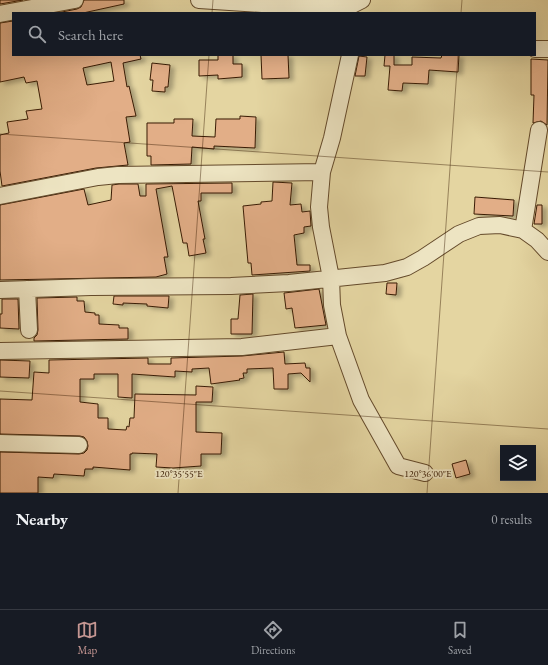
<!DOCTYPE html>
<meta charset="utf-8">
<style>
:root{--surface:#171b24;--page:#242831;--text:#f1f3f6;--muted:#9ea1a6;--line:#363941;--accent:#c59692}
body{margin:0;font-family:"EB Garamond",serif;background:var(--page);color:var(--text)}
.controls{position:absolute;right:12px;bottom:12px;display:grid;overflow:hidden;border-radius:0px;box-shadow:0 4px 16px #0002}
.controls button{width:36px;height:36px;display:grid;place-items:center;padding:0;border:0;border-bottom:1px solid var(--line);background:var(--surface);color:var(--text);font:20px sans-serif}
.list{margin:0;padding:0;list-style:none}
h2{display:flex;justify-content:space-between;align-items:center;height:52px;margin:0;padding:0 16px;font-size:17px}
h2 small{font-size:13px;font-weight:400;color:var(--muted)}
.icon{flex:none;width:22px;height:22px;fill:none;stroke:currentColor;stroke-width:2;stroke-linecap:round;stroke-linejoin:round}
.map{position:relative;flex:none;width:548px;height:493px;overflow:hidden}
.search{position:absolute;background:var(--surface);box-shadow:0 4px 16px #0002;left:12px;right:12px;top:12px;height:44px;display:flex;align-items:center;gap:10px;box-sizing:border-box;padding:0 14px;border-radius:0px;color:var(--muted);font-size:15px}
.sheet{height:116px;background:var(--surface)}
nav{display:flex;justify-content:space-around;align-items:center;box-sizing:border-box;height:56px;border-top:1px solid var(--line);background:var(--surface);font-size:11px;color:var(--muted)}
nav a{display:grid;justify-items:center;gap:2px}
nav .on{color:var(--accent)}
.map>svg:first-child{display:block}
.building{fill:#e2ae87;stroke:#391c04;fill-rule:evenodd;filter:url(#shadow)}
.lines{fill:none;stroke-linecap:round;stroke-linejoin:round}
.minor-casing{stroke:#644a2b;stroke-width:18}
.minor{stroke:#ede4c2;stroke-width:16}
.ticks{fill:none;stroke:#391c04;stroke-width:1;stroke-opacity:0.45}
.ticks-label{font-size:10px;text-anchor:middle;fill:#391c04;stroke:#ede4c2;stroke-width:3.5;stroke-linejoin:round;paint-order:stroke}
</style>
<div class="map">
<svg width="548" height="493" viewBox="0 0 548 493">
<defs>
<filter id="shadow"><feDropShadow dx="4.5" dy="2.5" stdDeviation="2" flood-color="#0004"/></filter>
</defs>
<rect width="100%" height="100%" fill="#e4d5a1"/>
<filter id="stains"><feTurbulence type="fractalNoise" baseFrequency=".005" numOctaves="4"/><feColorMatrix values="0 0 0 0 .2 0 0 0 0 .09 0 0 0 0 .02 0 0 0 .5 -.17"/></filter>
<radialGradient id="worn" r=".72"><stop offset=".6" stop-color="#630" stop-opacity="0"/><stop offset="1" stop-color="#630" stop-opacity=".3"/></radialGradient>
<path class="building" d="M0,0H23L0,4Z
M84,0H124V4L83,13H57L77,9L81,7Z
M13,21V55H140L141,59L123,63L127,87L129,86L136,116L126,117L130,142L124,143L128,165L96,168L2,186L0,171V135L9,133L7,122L28,119L26,111L42,109L37,81L26,83L24,77L0,82V23ZM111,62L114,81L87,85L83,68Z
M218,55H233V64H242V77L218,79V75L199,76V60H218Z
M261,55H288L289,78L262,79Z
M385,55H394V65H412V57L441,58L442,55H459L458,72L429,70L428,84L403,83L402,91L388,90L390,66H384Z
M359,56L367,57L365,76H355Z
M531,59L548,60L547,125L541,121L533,123L534,95H531Z
M152,63L170,65L168,87H165V92L152,91L153,80H150Z
M240,116L256,117L255,148L214,146V149L192,147L191,164L151,165V156H147V123H174V119H193L192,136L215,137L216,119H240Z
M273,182L292,183L290,205L301,204L302,212L310,211L311,226L304,227V233L294,235L297,265H310V271L252,275L251,263H248L243,206L261,204V202L272,201Z
M232,183V193H201V201H198L205,239H203L206,253L189,256L187,243H183L172,186L156,189L168,257H164L167,274L156,277L0,280V205L84,189L88,205L111,200L112,185L119,184H138L140,196H146V184Z
M475,197L514,200L513,216L474,214Z
M537,205H542V224H534Z
M387,283H397L396,295L386,294Z
M319,289L326,325L295,328L292,308L286,309L284,293Z
M253,294L252,334H231V319H238L240,295Z
M114,296H169L168,308L147,306V304L123,303V305L113,304Z
M77,297V301H84L85,312L95,313V315H99V324L119,325V328H128V339L34,341V338L37,335L38,330L37,298Z
M2,299H18L19,329L0,328V314H2Z
M284,352L285,364L305,363L306,368H310V382L301,373L288,374V389H274L273,368L247,369V373H243L244,378L239,379L240,380L211,384L209,368L192,369V372L175,371V377L132,374V398L118,397V374H94V379H80V402L98,404V418H108V429L126,430L127,426L129,427L130,418H134L135,394L196,395V386L213,387L212,402H196V432L222,433L221,454H201V466L173,468L156,467L157,454L132,453V454H130V470L93,467V469H85L84,476L54,474L53,478L38,477V493H0V452L79,454L84,453L87,450L88,446L87,441L84,437L80,436L0,434V399L32,400L34,372L49,373V360L148,358V364H171V358L242,356Z
M0,360L30,361L29,378L0,377Z
M466,460L470,474L456,478L452,464Z"/>
<g class="lines">
<g class="minor-casing">
<path id="minor" d="M199,0L324,8L348,7L362,0
M0,14L75,0
M535,49H548
M350,55L332,138L322,172L319,207L321,227L331,278L332,305L338,336L361,400L398,466L425,473
M0,196L98,177L118,175L322,172
M523,230L539,130
M27,289L29,330
M0,290L91,287L231,286L289,283L385,273L407,267L423,258L459,234L479,226L500,225L523,230L537,240L548,252
M0,351L242,347L338,336
M0,443L79,445"/>
</g>
<use href="#minor" class="minor"/>
</g>
<path class="ticks" d="M212,13L213,0M461,13L462,0M0,134L548,172M0,391L548,429M178,493L209,55M427,493L458,55"/>
<g class="ticks-label">
<text x="179" y="477">120°35'55"E</text>
<text x="428" y="477">120°36'00"E</text>
</g>
<rect width="100%" height="100%" filter="url(#stains)"/>
<rect width="100%" height="100%" fill="url(#worn)"/>
</svg>
<div class="controls">
<button><svg class="icon" aria-label="layers" viewBox="0 0 24 24"><path d="M12 4l9 5-9 5-9-5zM3 14l9 5 9-5"/></svg></button>
</div>
<div class="search"><svg class="icon" aria-label="search" viewBox="0 0 24 24"><circle cx="10" cy="10" r="6"/><path d="M15 15l6 6"/></svg>Search here</div>
</div>
<section class="sheet">
<h2>Nearby<small>0 results</small></h2>
<ul class="list">
</ul>
</section>
<nav>
<a class="on"><svg class="icon" aria-label="map" viewBox="0 0 24 24"><path d="M3 6l6-2 6 2 6-2v14l-6 2-6-2-6 2zM9 4v14M15 6v14"/></svg>Map</a>
<a><svg class="icon" aria-label="directions" viewBox="0 0 24 24"><path d="M12 3l9 9-9 9-9-9zM9 14v-3h6M13 9l2 2-2 2"/></svg>Directions</a>
<a><svg class="icon" aria-label="saved" viewBox="0 0 24 24"><path d="M7 4h10v16l-5-4-5 4z"/></svg>Saved</a>
</nav>
